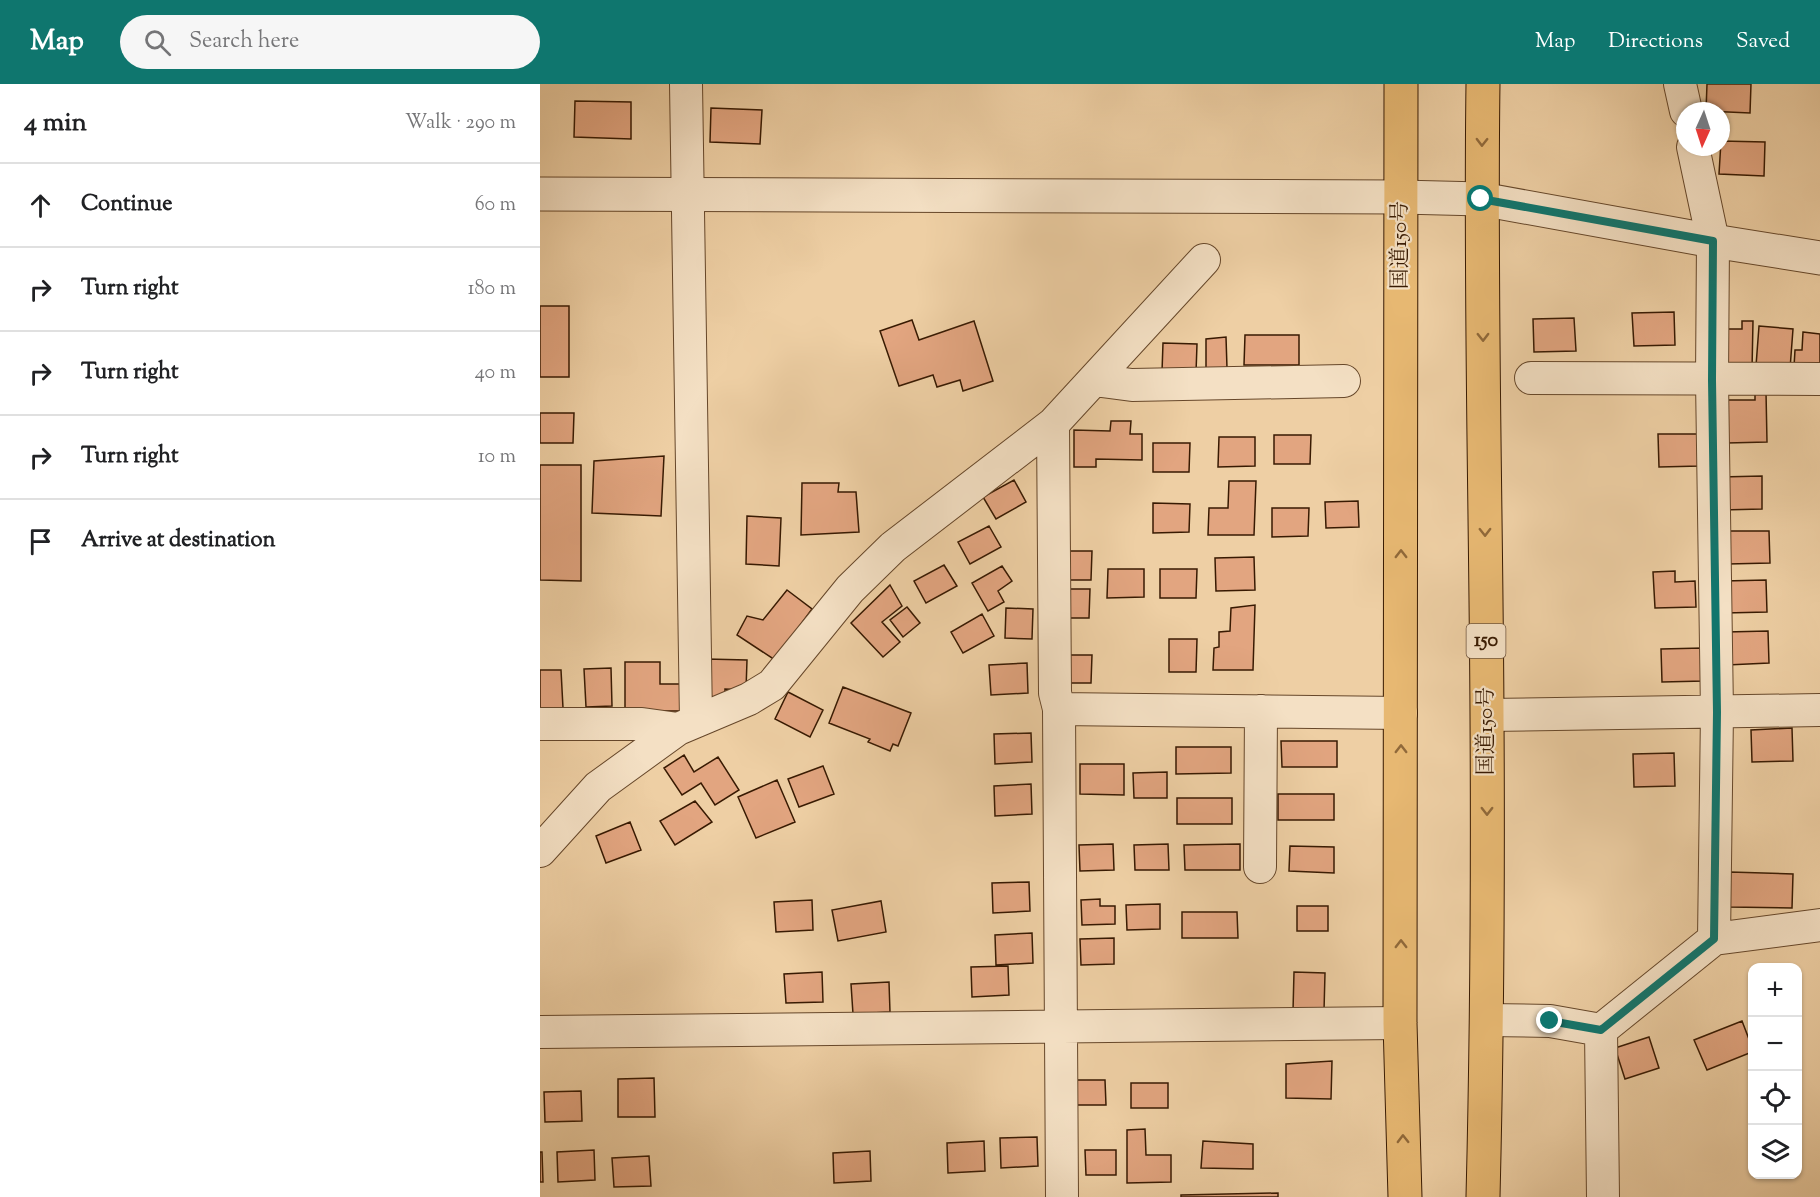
<!DOCTYPE html>
<meta charset="utf-8">
<style>
:root{--surface:#fff;--page:#f6f6f6;--text:#202124;--muted:#757577;--line:#e0e0e0;--accent:#0f766e}
body{margin:0;font-family:"Sorts Mill Goudy","Noto Serif JP",serif;background:var(--page);color:var(--text)}
.controls{position:absolute;right:18px;bottom:18px;display:grid;overflow:hidden;border-radius:12px;box-shadow:0 2px 4px #0004}
.controls button{width:54px;height:54px;display:grid;place-items:center;padding:0;border:0;border-bottom:2px solid var(--line);background:var(--surface);color:var(--text);font:30px sans-serif}
.compass{position:absolute;left:1136px;top:18px;width:54px;height:54px;border-radius:50%;background:var(--surface);box-shadow:0 2px 4px #0004;rotate:183deg}
.stop{position:absolute;width:18px;height:18px;margin:-14px;border:4px solid #0f766e;border-radius:50%;background:#fff}
.stop.end{background:#0f766e;border-color:#fff;box-shadow:0 2px 6px #0008}
.list{margin:0;padding:0;list-style:none}
h2{display:flex;justify-content:space-between;align-items:center;height:78px;margin:0;padding:0 24px;font-size:26px}
h2 small{font-size:20px;font-weight:400;color:var(--muted)}
.list li{display:grid;grid-template-columns:39px 1fr auto;gap:18px;align-items:center;box-sizing:border-box;height:84px;padding:0 24px;border-top:2px solid var(--line)}
.list b{display:block;font-size:22px;white-space:nowrap}
.list em{font-size:20px;font-style:normal;color:var(--muted)}
.icon{flex:none;width:33px;height:33px;fill:none;stroke:currentColor;stroke-width:2;stroke-linecap:round;stroke-linejoin:round}
.map{position:relative;flex:none;width:1280px;height:1113px;overflow:hidden}
header{display:flex;align-items:center;gap:36px;box-sizing:border-box;height:84px;padding:0 30px;background:var(--accent);color:#fff}
header strong{font-size:28px}
nav{display:flex;gap:33px;margin-inline-start:auto;font-size:21px}
.search{width:420px;height:54px;background:var(--page);display:flex;align-items:center;gap:15px;box-sizing:border-box;padding:0 21px;border-radius:33px;color:var(--muted);font-size:22px}
main{display:flex}
aside{flex:1;background:var(--surface)}
.map>svg:first-child{display:block}
.building{fill:#e2a580;stroke:#381a02;stroke-width:1.5}
.lines{fill:none;stroke-linecap:round;stroke-linejoin:round}
.minor-casing{stroke:#66472a;stroke-width:34}
.tertiary-casing{stroke:#66472a;stroke-width:35}
.trunk-casing{stroke:#381a02;stroke-width:35}
.minor{stroke:#f4e0c4;stroke-width:32}
.tertiary{stroke:#f4e0c4;stroke-width:33}
.trunk{stroke:#e7b872;stroke-width:33}
.oneway{stroke:#90693a}
.route{stroke:#0f766e;stroke-width:8}
.labels{text-anchor:middle;dominant-baseline:central;stroke-width:4.5;stroke-linejoin:round;paint-order:stroke}
.shield{fill:#f4e0c4;stroke:#70553c;stroke-width:1.5}
.shield-label{font-size:20px;font-weight:bold;fill:#381a02}
.street-label{font-size:21px;fill:#381a02;stroke:#f4e0c4}
</style>
<header>
<strong>Map</strong>
<div class="search"><svg class="icon" aria-label="search" viewBox="0 0 24 24"><circle cx="10" cy="10" r="6"/><path d="M15 15l6 6"/></svg>Search here</div>
<nav><a>Map</a><a>Directions</a><a>Saved</a></nav>
</header>
<main>
<aside>
<h2>4 min<small>Walk · 290 m</small></h2>
<ul class="list">
<li><svg class="icon" aria-label="ahead" viewBox="0 0 24 24"><path d="M12 20V5M6 11l6-6 6 6"/></svg><div><b>Continue</b></div><em>60 m</em></li>
<li><svg class="icon" aria-label="right" viewBox="0 0 24 24"><path d="M7 20v-9h11M14 6l5 5-5 5"/></svg><div><b>Turn right</b></div><em>180 m</em></li>
<li><svg class="icon" aria-label="right" viewBox="0 0 24 24"><path d="M7 20v-9h11M14 6l5 5-5 5"/></svg><div><b>Turn right</b></div><em>40 m</em></li>
<li><svg class="icon" aria-label="right" viewBox="0 0 24 24"><path d="M7 20v-9h11M14 6l5 5-5 5"/></svg><div><b>Turn right</b></div><em>10 m</em></li>
<li><svg class="icon" aria-label="arrive" viewBox="0 0 24 24"><path d="M6 21V4h12l-3 4 3 4H6"/></svg><div><b>Arrive at destination</b></div></li>
</ul>
</aside>
<div class="map">
<svg width="1280" height="1113" viewBox="0 0 1280 1113">
<rect width="100%" height="100%" fill="#eecfa4"/>
<filter id="stains"><feTurbulence type="fractalNoise" baseFrequency=".00333" numOctaves="4"/><feColorMatrix values="0 0 0 0 .2 0 0 0 0 .09 0 0 0 0 .02 0 0 0 .5 -.17"/></filter>
<radialGradient id="worn" r=".72"><stop offset=".6" stop-color="#630" stop-opacity="0"/><stop offset="1" stop-color="#630" stop-opacity=".3"/></radialGradient>
<path class="building" d="M1167,0H1211L1210,29L1166,27Z
M35,17L91,18V55L34,53Z
M171,24L222,26L220,60L170,58Z
M1181,57L1225,58L1224,92L1179,90Z
M0,222H29V293H0Z
M1134,228L1135,261L1094,262L1092,229Z
M1034,234L1036,267L994,268L993,235Z
M372,236L379,256L434,237L453,297L423,307L420,296L397,303L393,291L359,302L340,247Z
M1202,237H1213L1212,286L1182,285L1183,245H1202Z
M1219,242L1253,245L1250,285L1216,282Z
M1263,248L1280,250V285L1254,283L1255,266H1262Z
M705,251H759V281H704Z
M686,253L687,284H666V255Z
M623,259L657,260L656,289L622,288Z
M1226,308L1227,358L1187,359L1186,316H1215V309Z
M0,329H34L33,359H0Z
M571,337H591L590,350H602V376L556,375V383H534V346L570,347Z
M1118,350H1159L1160,382L1119,383Z
M734,351H771L770,380H734Z
M679,353H715V382L678,383Z
M613,359H650L649,388H613Z
M124,372L121,432L52,429L54,377Z
M0,381H41V497L0,496Z
M1222,392V425L1181,426L1180,393Z
M474,396L486,418L456,435L443,413Z
M689,397H716L714,451H668L669,424H688Z
M262,399H299L298,408H316L319,448L261,451Z
M818,417L819,443L786,444L785,418Z
M613,419L650,420L649,448L613,449Z
M732,424H769L768,452L732,453Z
M207,432L241,434L239,482L206,480Z
M449,442L461,463L430,480L418,458Z
M1188,447H1229L1230,479L1188,480Z
M524,467H552L551,496H524Z
M714,473L715,506L676,507L675,474Z
M404,481L417,502L386,519L374,497Z
M462,482L472,497L458,507L464,518L448,527L432,499Z
M568,485H604V513L567,514Z
M620,485H657L656,514H620Z
M1135,487V498L1155,497L1156,523L1115,524L1113,488Z
M1226,496L1227,528L1185,529L1184,497Z
M350,501L362,522L342,538L360,558L343,573L311,539Z
M522,505H550L549,534H522Z
M247,506L272,525L235,576L197,551L207,532L223,536Z
M715,521L713,586H673L674,564L679,563V548L690,547L691,524Z
M367,523L380,539L363,553L350,536Z
M466,524L493,525L492,555L465,554Z
M442,530L454,552L423,569L411,548Z
M1228,547L1229,579L1187,581L1186,548Z
M629,555H657L656,588H629Z
M1163,564L1164,597L1122,598L1121,565Z
M524,571H552L551,599H524Z
M166,575L207,576L206,606L185,605V617H166Z
M85,578H120V600H142L141,627H85Z
M487,579L488,609L451,611L449,581Z
M71,584L72,622L46,623L44,585Z
M0,586H21L23,624H0Z
M303,603L371,629L358,662L353,660L350,667L328,658L330,655L289,639Z
M248,608L283,626L270,653L235,635Z
M1252,644L1253,677L1212,678L1211,646Z
M491,649L492,678L455,680L454,650Z
M741,657H797V683H742Z
M636,663H691V689L636,690Z
M1134,669L1135,702L1094,703L1093,670Z
M144,671L154,688L178,673L199,706L175,721L161,699L142,711L124,684Z
M540,680H584V711L540,710Z
M283,682L294,710L259,723L248,695Z
M627,688V714H594L593,689Z
M237,696L255,738L216,754L198,713Z
M491,700L492,730L455,732L454,702Z
M738,710H794V736H738Z
M637,714H692V740H637Z
M155,717L172,738L135,761L120,737Z
M90,738L101,766L66,779L56,752Z
M573,760L574,786L540,787L539,761Z
M628,760L629,786H595L594,761Z
M700,760V786H645L644,761Z
M750,762L794,763V789L749,787Z
M1190,788L1253,790L1252,824L1189,823Z
M489,798L490,827L453,829L452,799Z
M560,815V822H575V840L542,841L541,816Z
M272,816L273,846L236,848L234,818Z
M341,817L346,848L298,857L292,826Z
M620,820V845L587,846L586,821Z
M757,822H788V847H757Z
M642,828H697L698,854H642Z
M492,849L493,879L456,881L455,851Z
M574,854V880L541,881L540,855Z
M468,882L469,911L432,913L431,883Z
M282,888L283,918L246,919L244,890Z
M754,888L785,889L784,927H753Z
M349,898L350,928L313,930L311,900Z
M1202,937L1212,963V968L1167,986L1154,956Z
M1109,953L1119,984L1085,995L1075,964Z
M792,977L791,1015L746,1014V980Z
M114,994L115,1033H78V995Z
M535,996H565L566,1021H535Z
M591,999H628V1024H591Z
M41,1007L42,1037L5,1038L4,1008Z
M605,1045L606,1071H631V1098L587,1099V1046Z
M497,1053L498,1082L461,1084L460,1054Z
M444,1057L445,1087L408,1089L407,1059Z
M663,1057L713,1060V1085L661,1084Z
M54,1066L55,1096L18,1098L17,1068Z
M545,1066H576V1091H546Z
M330,1067L331,1097L294,1099L293,1069Z
M0,1068H2L3,1098H0Z
M109,1072L111,1102L74,1103L72,1074Z
M738,1109V1113H641V1111Z"/>
<g class="lines">
<g class="minor-casing">
<path id="minor" d="M146,0L156,636
M1140,0L1146,27
M1153,63L1173,157L1172,296L1177,628L1174,855
M991,294L1280,295
M554,296L592,301L804,297
M513,340L515,609L519,625L522,1113
M519,625L861,629
M947,631L1280,626
M0,640H102L138,645
M0,767L58,703L138,645L209,615L232,601L310,505L353,463L513,340L664,176
M720,783L721,627
M947,936L1010,937L1061,946L1174,855L1280,841
M1061,946L1063,1113
M0,948L860,939"/>
</g>
<g class="tertiary-casing">
<path id="tertiary" d="M0,110L861,113L941,115L1173,157L1280,174"/>
</g>
<g class="trunk-casing">
<path id="trunk" d="M861,0L860,939L865,1113
M943,0C940,211 946,421 947,632C948,792 947,953 943,1113"/>
</g>
<use href="#minor" class="minor"/>
<use href="#tertiary" class="tertiary"/>
<use href="#trunk" class="trunk"/>
</g>
<defs><path id="oneway-chevron" d="M-2-3.5L2.5 0L-2 3.5" fill="none" stroke-width="1.6" stroke-linecap="round" stroke-linejoin="round" transform="scale(1.5)"/></defs>
<g class="oneway">
<use href="#oneway-chevron" transform="translate(942 58) rotate(91)"/>
<use href="#oneway-chevron" transform="translate(943 253) rotate(89)"/>
<use href="#oneway-chevron" transform="translate(945 448) rotate(89)"/>
<use href="#oneway-chevron" transform="translate(861 470) rotate(-90)"/>
<use href="#oneway-chevron" transform="translate(861 665) rotate(-90)"/>
<use href="#oneway-chevron" transform="translate(947 727) rotate(90)"/>
<use href="#oneway-chevron" transform="translate(861 860) rotate(-90)"/>
<use href="#oneway-chevron" transform="translate(863 1055) rotate(-91)"/>
</g>
<g class="lines">
<path class="route" d="M941,115L1173,157L1172,296L1177,628L1174,855L1061,946L1010,937"/>
</g>
<g class="labels">
<rect class="shield" x="926.5" y="540" width="39" height="34" rx="4.5"/>
<g class="shield-label">
<text x="946" y="557">150</text>
</g>
<g class="street-label">
<text transform="translate(861 161) rotate(-90)">国道150号</text>
<text transform="translate(947 647) rotate(-90)">国道150号</text>
</g>
</g>
<rect width="100%" height="100%" filter="url(#stains)"/>
<rect width="100%" height="100%" fill="url(#worn)"/>
</svg>
<div class="controls">
<button>+</button>
<button>−</button>
<button><svg class="icon" aria-label="locate" viewBox="0 0 24 24"><circle cx="12" cy="12" r="6"/><path d="M12 2v4M12 18v4M2 12h4M18 12h4"/></svg></button>
<button><svg class="icon" aria-label="layers" viewBox="0 0 24 24"><path d="M12 4l9 5-9 5-9-5zM3 14l9 5 9-5"/></svg></button>
</div>
<svg class="compass" viewBox="-18 -18 36 36"><path d="M0-13l5 13h-10z" fill="#e53935"/><path d="M0 13l5-13h-10z" fill="#757577"/></svg>
<div class="stop" style="left:941px;top:115px"></div>
<div class="stop end" style="left:1010px;top:937px"></div>
</div>
</main>
